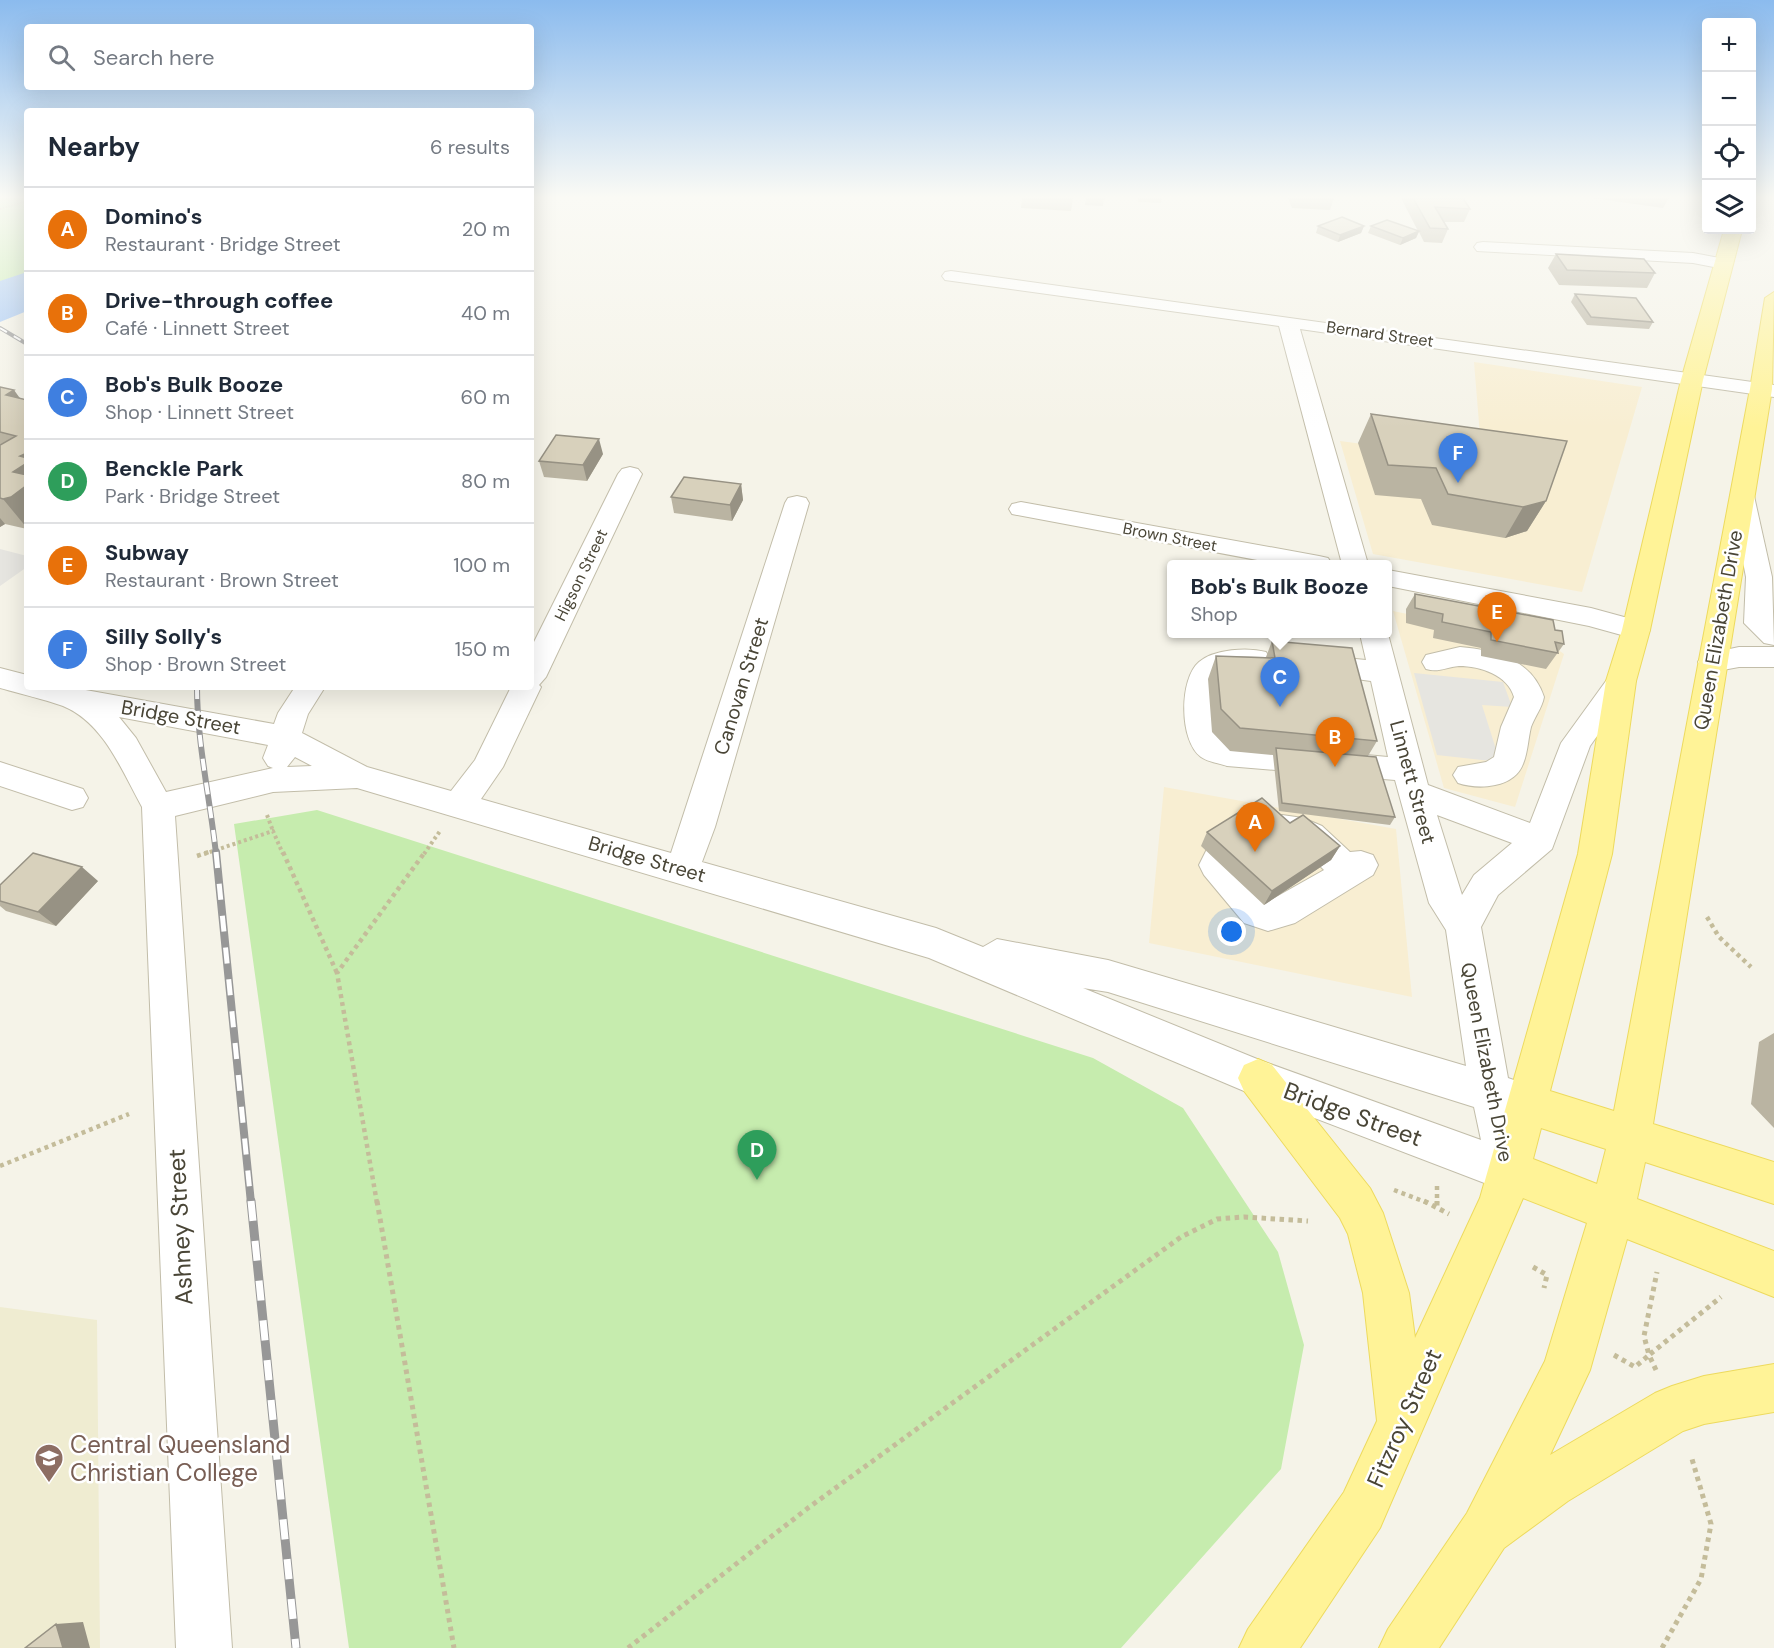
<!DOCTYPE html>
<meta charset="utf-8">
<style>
:root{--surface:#fff;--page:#f2f2f3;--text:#1f2937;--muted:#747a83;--line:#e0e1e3;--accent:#7c3aed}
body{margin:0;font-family:"DM Sans",sans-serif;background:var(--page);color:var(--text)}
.controls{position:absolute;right:18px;top:18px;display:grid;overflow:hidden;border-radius:6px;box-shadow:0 6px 24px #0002}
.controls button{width:54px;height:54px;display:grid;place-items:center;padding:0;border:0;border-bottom:2px solid var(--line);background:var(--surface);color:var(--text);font:30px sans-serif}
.you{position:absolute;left:1232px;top:932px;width:21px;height:21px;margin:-15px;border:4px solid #fff;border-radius:50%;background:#1a73e8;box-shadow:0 0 0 9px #1a73e833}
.badge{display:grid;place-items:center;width:39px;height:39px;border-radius:50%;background:var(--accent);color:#fff;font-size:20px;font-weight:700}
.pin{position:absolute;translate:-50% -50px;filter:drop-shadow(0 2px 3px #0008)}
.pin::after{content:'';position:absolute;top:32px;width:21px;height:18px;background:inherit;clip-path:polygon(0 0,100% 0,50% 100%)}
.popup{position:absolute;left:1167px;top:560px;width:225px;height:78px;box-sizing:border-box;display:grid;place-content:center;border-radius:6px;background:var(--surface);filter:drop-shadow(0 2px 4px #0005);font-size:20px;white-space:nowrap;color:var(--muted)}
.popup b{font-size:22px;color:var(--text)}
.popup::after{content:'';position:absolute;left:50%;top:100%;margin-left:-12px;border:12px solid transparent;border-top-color:var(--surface)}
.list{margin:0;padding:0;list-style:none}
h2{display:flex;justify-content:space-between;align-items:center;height:78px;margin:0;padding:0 24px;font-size:26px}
h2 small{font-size:20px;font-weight:400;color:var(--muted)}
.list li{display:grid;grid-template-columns:39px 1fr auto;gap:18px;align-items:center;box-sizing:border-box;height:84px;padding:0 24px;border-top:2px solid var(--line)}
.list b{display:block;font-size:22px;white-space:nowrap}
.list p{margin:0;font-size:20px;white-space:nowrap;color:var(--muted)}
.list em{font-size:20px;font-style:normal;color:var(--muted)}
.icon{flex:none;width:33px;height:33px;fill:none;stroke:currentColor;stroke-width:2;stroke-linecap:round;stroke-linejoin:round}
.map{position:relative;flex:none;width:1774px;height:1648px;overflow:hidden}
.search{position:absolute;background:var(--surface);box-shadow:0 6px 24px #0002;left:24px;top:24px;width:510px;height:66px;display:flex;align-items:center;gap:15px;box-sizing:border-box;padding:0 21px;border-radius:6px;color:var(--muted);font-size:22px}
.panel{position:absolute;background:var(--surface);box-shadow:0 6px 24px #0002;left:24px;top:108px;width:510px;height:582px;border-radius:6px}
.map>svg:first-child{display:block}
.commercial{fill:#f8eed2}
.education{fill:#efecd1}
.green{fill:#c6ecae}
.parking{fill:#e6e5e0}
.water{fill:#a0c5f6}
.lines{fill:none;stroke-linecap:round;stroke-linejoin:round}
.minor-casing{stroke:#c2bda9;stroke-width:2}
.major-casing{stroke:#edda5e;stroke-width:2}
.path-far3{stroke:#c4bc9a;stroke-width:2;stroke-dasharray:1.5 1.5;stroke-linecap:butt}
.path-far2{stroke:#c4bc9a;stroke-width:4;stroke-dasharray:3 3;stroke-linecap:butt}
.path-far1{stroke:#c4bc9a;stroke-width:4.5;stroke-dasharray:4 4;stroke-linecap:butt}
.path{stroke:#c4bc9a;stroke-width:5;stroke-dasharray:4.5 4.5;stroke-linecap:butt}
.minor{fill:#fff;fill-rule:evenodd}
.major{fill:#fff397;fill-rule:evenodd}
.rail-far3-casing{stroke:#979797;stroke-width:4}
.rail-far2-casing{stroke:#979797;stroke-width:6}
.rail-far1-casing{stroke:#979797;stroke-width:8}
.rail-casing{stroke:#979797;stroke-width:9}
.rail-far3{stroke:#fff;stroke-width:2;stroke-dasharray:8;stroke-linecap:butt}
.rail-far2{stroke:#fff;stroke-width:4;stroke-dasharray:12;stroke-linecap:butt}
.rail-far1{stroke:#fff;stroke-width:5;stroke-dasharray:16;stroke-linecap:butt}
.rail{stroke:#fff;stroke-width:7;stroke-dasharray:20;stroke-linecap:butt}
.wall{fill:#bab4a2}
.shaded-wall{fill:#979284}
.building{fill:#d8d1bc;stroke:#979284;stroke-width:1.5}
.labels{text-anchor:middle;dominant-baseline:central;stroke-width:5;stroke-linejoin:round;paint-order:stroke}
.far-street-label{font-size:16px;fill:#494536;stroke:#fff}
.street-label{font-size:20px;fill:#494536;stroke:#fff}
.near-street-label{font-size:24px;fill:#494536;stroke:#fff}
.near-education-label{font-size:24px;fill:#785e54;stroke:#fff;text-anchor:start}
</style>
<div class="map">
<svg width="1774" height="1648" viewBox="0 0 1774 1648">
<rect width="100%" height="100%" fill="#f5f3e8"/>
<path class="commercial" d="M1474,362L1642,387L1582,592L1373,554L1340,441L1482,460Z
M1393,611L1550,644L1564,654L1515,807L1444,788Z
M1164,787L1396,829L1412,997L1149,943Z"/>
<path class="education" d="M0,1307L97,1320L100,1648H0Z"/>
<path class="green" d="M0,198H27V301L0,286Z
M317,810L1093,1058L1183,1108L1278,1252L1304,1345L1281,1469L1121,1648H349L234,824Z"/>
<path class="parking" d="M0,549L27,556V567L0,586Z
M1414,673L1503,682L1512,707L1482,705L1500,762L1437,755Z"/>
<path class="water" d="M27,272V311L0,322V281Z"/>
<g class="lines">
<g class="minor-casing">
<path id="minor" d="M1483,242L1693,253L1730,260L1733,264L1724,269L1693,263L1477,251L1474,247L1477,243Z
M951,271L1774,385V397L1300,329L1368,564H1342L1279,326L945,280L942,276L945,272Z
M630,467L638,469L642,474L546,677L539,685L541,687L503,767L481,799L671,853L785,503L788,498L797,496L806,498L809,503L715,827L702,862L936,928L983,947L997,939L1108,960L1466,1066L1446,930L1429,903L1395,780L1227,766C1219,763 1208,762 1201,757C1179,741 1179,679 1199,662C1214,649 1248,647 1266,652L1270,659L1266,666L1226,672L1218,677C1211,696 1214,718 1219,737L1225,742L1388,757L1371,681L1303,672L1299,665L1303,658L1313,655L1366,660L1360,634H1388L1428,785L1530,823L1561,743L1611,674L1621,671L1631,674L1636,681L1590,746L1552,849L1498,895L1481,927L1508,1078L1542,1090L1548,1104L1542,1118L1528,1124L1518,1120L1529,1171L1523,1186L1508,1192L1244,1091L929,958L357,788L273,792L175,816L232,1648H176L142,807C122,771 104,723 63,706C43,699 21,694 0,688V668L27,675V687H69L274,724L278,713L295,687H325L308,714L302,733L367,767L451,791L475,760L511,687H531V648L618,474L622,469ZM119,717L268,745L263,758L268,766L273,768L166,792L136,738ZM295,757L312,766L287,767ZM1437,815L1512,843L1474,875L1462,895ZM1083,988L1108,992L1474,1107L1481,1140L1262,1061Z
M1742,489L1751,491L1754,496L1772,577L1774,645L1764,643L1744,623L1746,577L1730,496L1733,491Z
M1021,502L1319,556L1328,558L1332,564H1278L1012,514L1009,509L1012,504Z
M1388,570L1591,608L1646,623L1650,630L1646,637L1636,639L1589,626L1388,586Z
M1460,647C1496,650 1532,660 1544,697C1542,708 1535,716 1531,727C1528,739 1528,752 1523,764C1514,788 1479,790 1458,783L1453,775L1458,767L1486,762L1494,757L1501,727L1514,697C1508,675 1480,666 1459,666C1446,667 1439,673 1426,669L1422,662L1426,655Z
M1739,647H1774V667H1739L1712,672L1702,669L1698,662L1702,655Z
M0,762L83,789L88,798L83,807L72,810L0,786Z
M1282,815L1303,818L1322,826L1350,852L1361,851L1373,855L1378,865L1373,875L1295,923L1268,931L1244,923L1204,875L1199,865L1207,849ZM1286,841L1298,844L1324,870L1269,901L1237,866Z"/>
</g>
<g class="major-casing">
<path id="major" d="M1724,230H1742L1703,380L1650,630L1636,681L1612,854L1550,1091L1614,1111L1750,389L1765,298L1774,292L1772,389L1653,1124L1774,1162V1204L1645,1162L1637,1199L1774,1251V1297L1627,1239L1590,1370L1550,1455L1655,1393L1672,1386L1704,1376L1774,1364V1412L1704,1424L1683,1431L1568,1501L1504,1548L1439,1648H1379L1388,1629L1467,1513L1545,1361L1587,1223L1523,1198L1380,1528L1300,1648H1239L1248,1629L1344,1492L1377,1421L1363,1293L1348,1234L1340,1218L1244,1091L1238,1078L1244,1065L1258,1059L1272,1065L1370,1188L1383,1213L1409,1293L1415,1338L1480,1198L1578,854L1606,681L1622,630L1681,380ZM1541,1128L1606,1149L1597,1184L1533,1159Z"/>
</g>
<path class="path-far3" d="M0,209L27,201"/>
<path class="path-far2" d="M267,815L273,831
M204,854L273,831L283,854
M424,854L440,831"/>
<path class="path-far1" d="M283,852L337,973
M197,856L209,852
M1707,917L1719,937L1751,967
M0,1166L129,1114
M1437,1186V1203
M1394,1190L1428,1203
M377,1203L337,973L425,852"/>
<path class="path" d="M377,1201L454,1648
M1424,1201L1449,1214
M1437,1201V1206
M1533,1267L1547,1275L1544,1288
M1614,1355L1635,1367L1649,1355L1644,1336L1657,1272
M1656,1370L1649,1355L1721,1297
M628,1648L808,1508L1181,1237L1217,1219L1244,1217L1308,1221
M1662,1648L1701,1579L1711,1524L1692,1459"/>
<use href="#minor" class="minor"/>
<use href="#major" class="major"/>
<g class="rail-far3-casing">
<path id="rail-far3" d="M0,328L27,344"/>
</g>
<g class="rail-far2-casing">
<path id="rail-far2" d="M197,687C197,743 210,798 216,854"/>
</g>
<g class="rail-far1-casing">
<path id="rail-far1" d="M216,852L251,1203"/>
</g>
<g class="rail-casing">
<path id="rail" d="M251,1201L296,1648"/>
</g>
<use href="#rail-far3" class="rail-far3"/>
<use href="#rail-far2" class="rail-far2"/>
<use href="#rail-far1" class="rail-far1"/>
<use href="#rail" class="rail"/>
</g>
<path class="wall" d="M1022,198H1073L1071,211L1021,208Z
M1086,198H1104L1103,206L1085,205Z
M1138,198H1162L1161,203L1138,202Z
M1288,198H1334L1330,210L1292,208Z
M1401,198H1463L1470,209L1464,222H1444L1448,229L1442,243L1424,242L1419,232L1416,238L1400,245L1368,233L1371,226L1418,231Z
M1592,198H1669L1663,208Z
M1318,226H1364L1361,233L1338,242L1316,233Z
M1556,254L1655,273L1647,288L1559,285L1548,268Z
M1575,294L1653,322L1649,329L1587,325L1571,302Z
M0,387L20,398L27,400V529L5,524L0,527Z
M1371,414L1546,501L1527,531L1505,538L1432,525L1421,499L1375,495L1358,443Z
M603,454L587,481L544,477L539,461Z
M741,484L743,500L732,521L674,513L671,497Z
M1415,594L1555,630L1564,644L1546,669L1481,656V648L1433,638L1434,630L1406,623V609Z
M1272,641L1377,741L1368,756L1395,817L1390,825L1279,811L1273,755L1230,751L1212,732L1208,679L1216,656L1266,657Z
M1290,823L1340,846L1331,860L1264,905L1201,846L1207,832Z
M98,881L56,926L6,911L0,906V885Z
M1774,1033V1128L1751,1104L1759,1042Z"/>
<path class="shaded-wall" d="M1364,226L1361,233L1338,242L1340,235Z
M1419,231L1416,238L1400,245L1403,238Z
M14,390L27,408L6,395Z
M599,439L603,454L587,481L583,465Z
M27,453V528L3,499L20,456Z
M741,484L743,500L732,521L730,505Z
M1546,501L1527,531L1505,538L1523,507Z
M0,518L5,524L0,527Z
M1340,846L1331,860L1264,905L1272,891Z
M82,867L98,881L56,926L38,912Z
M83,1622L90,1648H63L56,1624Z"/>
<path class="building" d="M1086,198H1104V199Z
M1413,198H1463L1470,209L1435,207L1448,229L1430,228Z
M1342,217L1364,226L1340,235L1318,226Z
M1387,220L1419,231L1403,238L1371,226Z
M1556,254L1644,259L1655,273L1567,270Z
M1575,294L1636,298L1653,322L1591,317Z
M0,387L14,390L6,395L27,400V453L20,456L27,458V463L13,472L27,475V485L11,497L3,499L0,498V445L16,436L0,432Z
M1371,414L1567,441L1546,501L1523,507L1448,494L1436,468L1388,465Z
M556,435L599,439L583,465L539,461Z
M684,477L741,484L730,505L671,497Z
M1415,594L1553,620L1555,630L1562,631L1564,644L1555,642L1558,653L1491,640V632L1442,622L1443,614L1415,608Z
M1272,641L1352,648L1377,741L1240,728L1221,709L1216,656L1275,658Z
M1276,748L1376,757L1395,817L1282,803Z
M1262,798L1290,823L1303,815L1340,846L1272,891L1207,832Z
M33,853L82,867L38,912L0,901V885Z
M56,1624L63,1648H25Z"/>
<linearGradient id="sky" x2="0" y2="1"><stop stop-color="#8bbbee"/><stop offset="0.46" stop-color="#fafaf5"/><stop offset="1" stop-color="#fafaf5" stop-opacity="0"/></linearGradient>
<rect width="1774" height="428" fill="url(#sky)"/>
<defs>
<g id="school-pin" transform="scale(1.5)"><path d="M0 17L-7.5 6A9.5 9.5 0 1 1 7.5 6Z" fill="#8d6e63" stroke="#fff"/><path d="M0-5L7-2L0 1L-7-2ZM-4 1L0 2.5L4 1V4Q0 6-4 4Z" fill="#fff"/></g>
</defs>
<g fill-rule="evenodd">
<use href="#school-pin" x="49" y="1458"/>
</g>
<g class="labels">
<g class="far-street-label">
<text transform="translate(1380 334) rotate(8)">Bernard Street</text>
<text transform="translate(1170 537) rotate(11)">Brown Street</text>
<text transform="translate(581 575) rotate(-64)">Higson Street</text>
</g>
<g class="street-label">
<text transform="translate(1718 630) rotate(-80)">Queen Elizabeth Drive</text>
<text transform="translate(741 686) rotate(-73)">Canovan Street</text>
<text transform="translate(181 717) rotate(10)">Bridge Street</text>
<text transform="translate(1413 782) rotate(75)">Linnett Street</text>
<text transform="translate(647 859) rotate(16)">Bridge Street</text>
<text transform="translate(1487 1062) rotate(79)">Queen Elizabeth Drive</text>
</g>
<g class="near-street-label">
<text transform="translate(1353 1114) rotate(20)">Bridge Street</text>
<text transform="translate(180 1227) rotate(-93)">Ashney Street</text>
<text transform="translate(1404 1418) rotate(-66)">Fitzroy Street</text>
</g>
<g class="near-education-label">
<text x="70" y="1444">Central Queensland<tspan x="70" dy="28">Christian College</tspan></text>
</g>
</g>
</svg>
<div class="controls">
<button>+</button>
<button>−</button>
<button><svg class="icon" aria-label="locate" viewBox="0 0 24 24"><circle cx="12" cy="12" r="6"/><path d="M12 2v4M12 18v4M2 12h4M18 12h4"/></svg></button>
<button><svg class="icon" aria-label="layers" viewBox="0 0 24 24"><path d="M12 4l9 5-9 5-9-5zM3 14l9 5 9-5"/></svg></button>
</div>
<div class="you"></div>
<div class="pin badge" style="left:1255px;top:852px;background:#e8710a">A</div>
<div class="pin badge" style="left:1335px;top:767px;background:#e8710a">B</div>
<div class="pin badge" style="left:1280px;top:707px;background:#3f7fe0">C</div>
<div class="popup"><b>Bob's Bulk Booze</b>Shop</div>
<div class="pin badge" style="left:757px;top:1180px;background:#2e9e5b">D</div>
<div class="pin badge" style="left:1497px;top:642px;background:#e8710a">E</div>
<div class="pin badge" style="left:1458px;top:483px;background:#3f7fe0">F</div>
<div class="search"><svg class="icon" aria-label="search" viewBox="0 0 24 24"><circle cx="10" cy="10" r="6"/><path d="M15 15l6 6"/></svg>Search here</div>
<section class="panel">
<h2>Nearby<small>6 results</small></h2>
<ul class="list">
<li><span class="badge" style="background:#e8710a">A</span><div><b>Domino's</b><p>Restaurant · Bridge Street</p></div><em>20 m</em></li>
<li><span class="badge" style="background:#e8710a">B</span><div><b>Drive-through coffee</b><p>Café · Linnett Street</p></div><em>40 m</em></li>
<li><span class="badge" style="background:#3f7fe0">C</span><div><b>Bob's Bulk Booze</b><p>Shop · Linnett Street</p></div><em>60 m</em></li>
<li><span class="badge" style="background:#2e9e5b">D</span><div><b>Benckle Park</b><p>Park · Bridge Street</p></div><em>80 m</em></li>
<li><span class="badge" style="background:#e8710a">E</span><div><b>Subway</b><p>Restaurant · Brown Street</p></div><em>100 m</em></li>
<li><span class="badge" style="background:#3f7fe0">F</span><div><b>Silly Solly's</b><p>Shop · Brown Street</p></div><em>150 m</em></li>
</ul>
</section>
</div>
